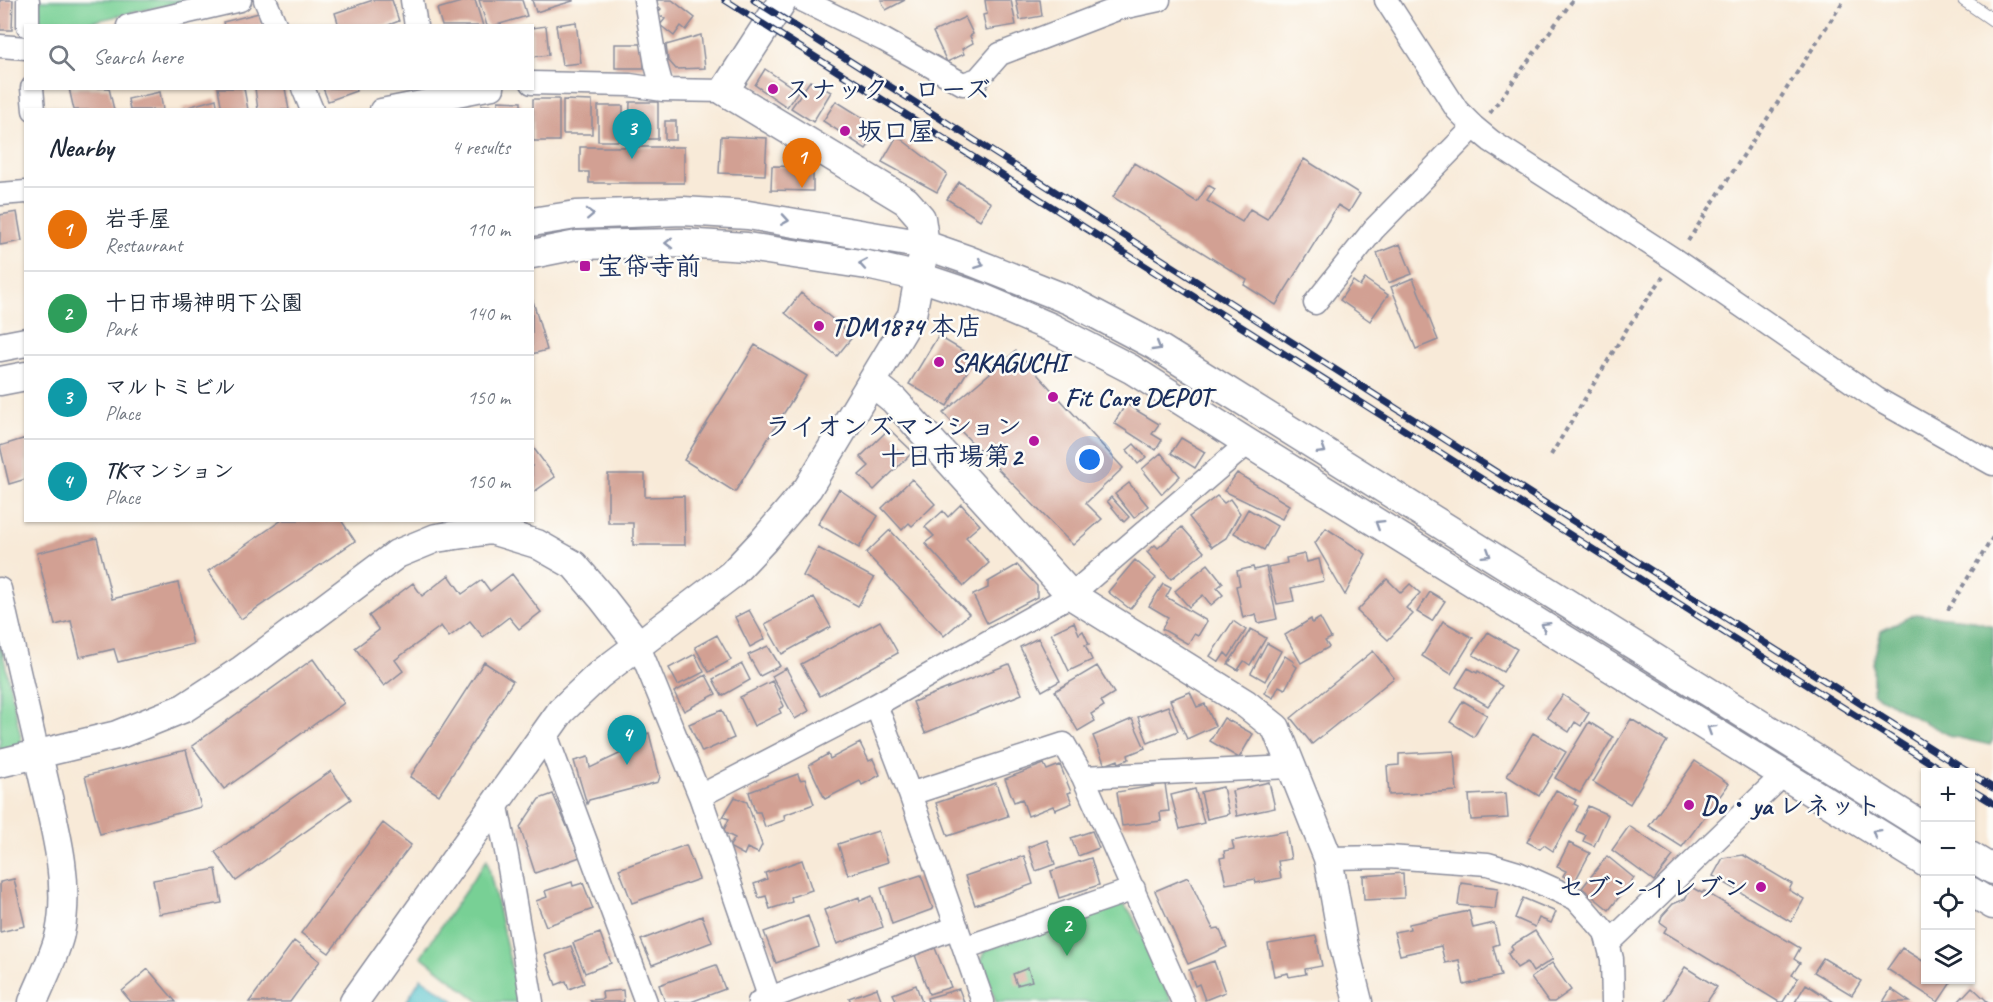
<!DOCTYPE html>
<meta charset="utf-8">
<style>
:root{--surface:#fff;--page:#f2f2f3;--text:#1f2937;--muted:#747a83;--line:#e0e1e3;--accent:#ea580c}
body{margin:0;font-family:Caveat,"Klee One",sans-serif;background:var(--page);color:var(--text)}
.controls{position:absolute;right:18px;bottom:18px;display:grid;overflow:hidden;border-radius:0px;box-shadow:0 2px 4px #0004}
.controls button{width:54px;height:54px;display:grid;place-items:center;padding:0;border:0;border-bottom:2px solid var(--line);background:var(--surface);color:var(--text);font:30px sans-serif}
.you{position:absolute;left:1090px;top:460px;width:21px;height:21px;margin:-15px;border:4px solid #fff;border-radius:50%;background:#1a73e8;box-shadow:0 0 0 9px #1a73e833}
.badge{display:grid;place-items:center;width:39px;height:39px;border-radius:50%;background:var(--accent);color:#fff;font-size:20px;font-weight:700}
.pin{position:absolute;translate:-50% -50px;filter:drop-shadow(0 2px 3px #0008)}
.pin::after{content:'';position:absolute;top:32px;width:21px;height:18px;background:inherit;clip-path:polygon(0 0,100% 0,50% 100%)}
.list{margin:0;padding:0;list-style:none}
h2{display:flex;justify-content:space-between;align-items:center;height:78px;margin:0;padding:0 24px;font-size:26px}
h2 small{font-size:20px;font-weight:400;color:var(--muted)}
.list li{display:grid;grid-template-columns:39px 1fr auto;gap:18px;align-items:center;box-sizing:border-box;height:84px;padding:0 24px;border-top:2px solid var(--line)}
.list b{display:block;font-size:22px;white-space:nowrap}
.list p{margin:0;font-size:20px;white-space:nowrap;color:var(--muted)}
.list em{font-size:20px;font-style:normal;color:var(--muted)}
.icon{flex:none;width:33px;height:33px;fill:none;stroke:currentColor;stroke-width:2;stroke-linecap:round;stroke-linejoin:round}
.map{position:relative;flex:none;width:1993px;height:1002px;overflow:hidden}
.search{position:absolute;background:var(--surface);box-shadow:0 2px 4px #0004;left:24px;top:24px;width:510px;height:66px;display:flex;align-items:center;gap:15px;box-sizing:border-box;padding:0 21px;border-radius:0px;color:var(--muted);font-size:22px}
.panel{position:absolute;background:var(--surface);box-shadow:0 2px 4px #0004;left:24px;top:108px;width:510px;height:414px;border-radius:0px}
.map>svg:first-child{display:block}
.green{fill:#78d095;stroke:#4a807a;stroke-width:1.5}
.forest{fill:#62b27e;stroke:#3e706e;stroke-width:1.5}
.water{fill:#56c3cc;stroke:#387995;stroke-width:1.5}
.building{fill:#d2a093}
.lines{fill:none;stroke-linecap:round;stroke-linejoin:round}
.service-casing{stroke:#8a8c9b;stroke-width:14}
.minor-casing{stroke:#8a8c9b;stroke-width:25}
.tertiary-casing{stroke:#8a8c9b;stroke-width:31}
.path{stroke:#8a8c9b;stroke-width:4;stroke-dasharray:4.5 4.5;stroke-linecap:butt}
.service{stroke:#fff;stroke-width:12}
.minor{stroke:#fff;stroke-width:22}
.tertiary{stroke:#fff;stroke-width:28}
.rail-casing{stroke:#1b2f5e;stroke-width:7}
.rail{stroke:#fdfcf7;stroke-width:4.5;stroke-dasharray:14;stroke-linecap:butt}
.oneway{stroke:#8d97ae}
.poi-dot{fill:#b5179e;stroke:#fdfcf7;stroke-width:2}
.labels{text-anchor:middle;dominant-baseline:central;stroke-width:5;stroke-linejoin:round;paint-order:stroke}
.poi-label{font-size:26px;font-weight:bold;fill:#1b2f5e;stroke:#fdfcf7;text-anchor:start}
</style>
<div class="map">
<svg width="1993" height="1002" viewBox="0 0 1993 1002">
<rect width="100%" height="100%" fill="#fdfcf7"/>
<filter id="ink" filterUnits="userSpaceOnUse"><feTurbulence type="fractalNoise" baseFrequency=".0167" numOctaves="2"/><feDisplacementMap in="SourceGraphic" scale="12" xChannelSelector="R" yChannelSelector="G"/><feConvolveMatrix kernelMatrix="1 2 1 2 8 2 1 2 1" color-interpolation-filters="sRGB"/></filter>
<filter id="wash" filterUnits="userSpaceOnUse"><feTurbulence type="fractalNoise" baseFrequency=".008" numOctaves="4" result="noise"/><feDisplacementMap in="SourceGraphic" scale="24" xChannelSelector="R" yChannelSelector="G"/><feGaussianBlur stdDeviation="1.35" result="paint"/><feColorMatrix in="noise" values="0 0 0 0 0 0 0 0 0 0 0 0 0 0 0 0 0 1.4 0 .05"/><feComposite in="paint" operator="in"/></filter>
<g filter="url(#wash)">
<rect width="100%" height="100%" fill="#f8ead8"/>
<path class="green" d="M39,0H191L72,26L40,25Z
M0,640L23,747L0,752Z
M487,859L519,1002H480L421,956Z
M1120,902L1131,913L1172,1002H996L981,961L986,950Z"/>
<path class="forest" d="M1915,614L1967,619L1993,626V740L1990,745L1951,736L1907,713L1873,693V663L1881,631Z"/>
<path class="water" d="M421,978L456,1002H406Z"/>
<g id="blocks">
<path class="building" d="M0,0H13L12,30H0Z
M373,0H392L399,21L386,26H339L335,13Z
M468,0H475L483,26H442L437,9Z
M479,0H522L527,16L493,26H487Z
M532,0H573V1L536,12Z
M657,0H672L695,18L686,30L681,26L674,36L660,25L665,19L657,13L661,9L655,3Z
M881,0H905L886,10Z
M985,0H1011L1016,25L986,30L983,15L987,14Z
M1016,0H1040L1042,16L1020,20Z
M259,13L262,26H224L223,22Z
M965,17L973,34L970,36L973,43L962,49L964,54L947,62L933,32Z
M576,22L581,63L562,65L556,25Z
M546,26L549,55L532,57V28Z
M701,35L705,68L676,69L668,60L666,45Z
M615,44H644V68H615Z
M765,69L798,91L787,107L755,85Z
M810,81L831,92L813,122L791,108Z
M69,88H109L114,110H74Z
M218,88H244L248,110H222Z
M255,88H285L289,110H258Z
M323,88H355L356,91L328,101Z
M160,92L163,110H130L128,99Z
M216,99L218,110H181V109Z
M533,99H559V141H533Z
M563,100L592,101V134H563Z
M498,101L521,102V110H482V105L498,106Z
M836,101L881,129L866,149L823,121Z
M630,102H658V139H629Z
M598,106H623V141H598Z
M665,121H676V140H665Z
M721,136L767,138L765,175L719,173Z
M897,136L947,174L937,192L882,162Z
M580,147H684V183H589V172H580Z
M1304,159L1360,194L1349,212L1338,205L1276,305L1244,285L1247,280L1113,197L1134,163L1197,202L1208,185L1215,189L1207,201L1242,222L1250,209L1267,219Z
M772,166L813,167V191L771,190Z
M959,182L991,203L980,220L947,199Z
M17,212L22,241L0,245V215Z
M1400,244L1412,274L1388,283L1377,253Z
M1413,278L1438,340L1416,349L1391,287Z
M1365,279L1388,295L1370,321L1340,300L1353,281L1360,286Z
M801,293L853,336L837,356L785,313Z
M533,301L547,350L532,354V302Z
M938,336L975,358L947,406L909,384Z
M755,345L807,376L735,492L684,460Z
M1016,351L1123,468L1086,503L1102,519L1073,545L943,413Z
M1126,404L1159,424L1152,434L1162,440L1156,450L1114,423Z
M889,429L913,452L874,490L859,475L869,466L860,457Z
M26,438V479L9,484L0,446Z
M1181,438L1205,452L1195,468L1171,453Z
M1134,444L1146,457L1138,464L1127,450Z
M532,446L555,477L532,493Z
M1161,453L1180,476L1162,494L1142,469Z
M1237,473L1289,505L1282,519L1224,491Z
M608,474H645V497L684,496L685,545H633V523H608Z
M912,479L935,504L912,526L909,523L902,530L882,508Z
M1129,483L1148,506L1134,518L1115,494Z
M839,489L878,516L859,548L818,524Z
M1217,496L1224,503L1230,499L1240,513L1226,538L1212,547L1189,517Z
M1111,497L1129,517L1124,522L1107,501Z
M961,504L980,525L966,537L989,563L964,586L925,543L934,536L925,527L943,511L948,517Z
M1248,509L1277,526L1264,550L1234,533Z
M282,520H341L355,541L241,619L208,571Z
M1182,527L1204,552L1171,579L1147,552L1155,545L1158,548Z
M1326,528L1366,554L1345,595L1315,543Z
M890,530L969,614L944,636L866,553Z
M97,538L112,599L178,583L193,644L118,662L114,649L80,657L71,621L55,625L37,553Z
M818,548L874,578L858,606L803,576Z
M1305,554L1307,562L1319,559L1324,581L1291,588L1294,601L1277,604L1268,567L1287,563L1286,558Z
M1135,560L1156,578L1130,609L1108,592Z
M1208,564L1223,583L1217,588L1223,595L1211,605L1203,595L1189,607L1175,591Z
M1017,565L1037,586V597L987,623L973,595L988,588V582Z
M1253,567L1254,570L1266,567L1277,619L1258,623L1256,614L1243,618L1236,586L1240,585L1237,571Z
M512,574L541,612L519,629L509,617L483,637L470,621L449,637L441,626L395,660L403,671L384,686L355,648L379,630L369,616L413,583L422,596L449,575L462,594L482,580L490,591Z
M1387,579L1401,593L1410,584L1420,593L1406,608L1413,614L1388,640L1357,611Z
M1163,584L1171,588L1166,597L1207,621L1198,636L1194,634L1188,644L1162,629L1168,617L1149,606Z
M1430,592L1445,601L1432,621L1417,612Z
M814,597L831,627L782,654L765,624Z
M749,610L765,639L750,647L735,617Z
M1320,618L1331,638L1325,641L1329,647L1301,663L1285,635L1311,619L1312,623Z
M880,621L898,653L820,696L801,664Z
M1233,621L1246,630L1229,657L1225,653L1219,662L1210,656Z
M1443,621L1473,638L1451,674L1422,656Z
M1074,622L1079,634L1083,631L1089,644L1085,645L1092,660L1069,671L1051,633Z
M1251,629L1266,638L1250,665L1244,661L1238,670L1228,664Z
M1488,632L1517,649L1503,672L1473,655Z
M717,635L731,660L709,672L695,647Z
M1038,638L1060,681L1042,691L1020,647Z
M1267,643L1281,651L1265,681L1251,673Z
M768,646L780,666L760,676L748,655Z
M1373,651L1394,678L1312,744L1291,718Z
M695,654L704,672L678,685L669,668Z
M1285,656L1294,662L1293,664L1297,667L1285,689L1279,686L1273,698L1264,693Z
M313,659L344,703L224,789L192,746Z
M484,662L513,681L439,795L410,777Z
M742,664L750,680L722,696L713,679Z
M1009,664L1022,694L925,733L913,702Z
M1097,666L1114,693L1101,701L1104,706L1091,714L1095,721L1078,731L1055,691Z
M786,668L809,711L795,719L772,676Z
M1468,668L1477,673L1478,671L1502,686L1488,706L1456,687Z
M706,675L716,694L684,711L674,692Z
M772,681L784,706L779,709L781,713L754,726L740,697Z
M1190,692L1197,707L1205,704L1215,726L1187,739L1170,700Z
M1563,695L1589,713L1581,726L1575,722L1569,732L1547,717Z
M1463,701L1487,715L1474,737L1450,722Z
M1168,706L1178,731L1148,743L1138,717Z
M722,710L734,738L702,752L689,724Z
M1224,718L1253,734L1239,758L1210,741Z
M1132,719L1145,748L1128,755L1129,759L1119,763L1118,760L1105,765L1093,736Z
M1631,719L1667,741L1630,804L1593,782Z
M1589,722L1613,737L1580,793L1555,778Z
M649,733L660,777L658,782L589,800L587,804L574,761L588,757L590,768L634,747V737Z
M1533,733L1566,752L1539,796L1507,776Z
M860,743L869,761L873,759L880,775L862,785L860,781L825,799L809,765L828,754L830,759Z
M186,750L201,807L100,834L85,776Z
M1454,751L1457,791L1389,795L1387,766L1399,765V754Z
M1695,761L1729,784L1682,847L1649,826Z
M1044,764L1047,770L1060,765L1071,792L1068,793L1072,803L1055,810L1053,806L1028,816L1022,799L1014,802L1005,779Z
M331,771L351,799L236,881L215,852Z
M798,774L800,780L805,779L814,804L784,815L785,820L765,827L760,812H755L749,792Z
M1269,782L1275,808L1237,816L1232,791Z
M996,783L1008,816L948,836L936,803Z
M1165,784L1169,811L1160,812L1161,821L1122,826L1117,792Z
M1223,787L1229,814L1207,819L1201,792Z
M1195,789L1204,823L1180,829L1171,795Z
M1556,790L1576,800L1574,804L1578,806L1553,851L1544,845L1540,849L1527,842Z
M1506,793L1508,818L1471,820L1469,795Z
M553,794L580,857L535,873L520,827L539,799Z
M735,797L747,802L762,845L758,853L747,848L744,855L729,847L735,838L723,832L729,819L723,817Z
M1588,806L1608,815L1594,846L1583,841L1586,835L1576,831Z
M383,823L411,845L329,953L301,933Z
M1629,826L1673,856L1654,881L1612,850Z
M878,831L888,862L848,875L838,844Z
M1092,831L1099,848L1078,856L1071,838Z
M1286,831L1291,859L1278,861L1281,878L1256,883L1255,879L1226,884L1220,858L1225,857L1224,851L1234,849L1232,841Z
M1047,840L1055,864L1036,871L1028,847Z
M1569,843L1590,853L1575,881L1563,876L1566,871L1557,867Z
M686,845L699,879L632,903L619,869Z
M1743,855L1792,884L1789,890L1804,899L1791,922L1713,876L1723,858Z
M1024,856L1033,884L975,905L965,876Z
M1607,856L1634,878L1609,910L1582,888Z
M1091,858L1099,885L1059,898L1051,871Z
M802,860L812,890L791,897L792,902L770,909L766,896L759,898L754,884L767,879L765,873Z
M216,869L222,903L159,914L153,880Z
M1403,873L1404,898L1364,900L1363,876Z
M921,875L933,909L892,924L881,888Z
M1188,877L1213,929L1219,928L1227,947L1188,964L1155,891Z
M14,879L25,926L0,932V882Z
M572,882L573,886L583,883L593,909L546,926L536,901L547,897L545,891Z
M1461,883L1498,888L1495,909L1458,905Z
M1691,887L1702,893L1704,891L1800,948L1794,959L1800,963L1792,975L1798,978L1783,1002H1779L1664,932L1667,927L1660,922L1662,916L1673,904L1685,899Z
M872,896L883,927L837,944L824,910L859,897L860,901Z
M1523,898L1556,912L1551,923L1539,918L1535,927L1515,918Z
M1469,911L1473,928L1494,923L1499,944L1493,946L1501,976L1464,985L1459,960L1445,963L1441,946L1400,955L1394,932L1410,929L1409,924Z
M702,916L712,942L652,965L641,940Z
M808,916L819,947L776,963L764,932Z
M1535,931L1553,959L1533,972L1527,962L1517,968L1508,954L1513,950L1511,946Z
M600,933L611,963L585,973L573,943Z
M1316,936L1322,966L1305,969L1306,974L1289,977L1288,973L1274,976L1268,944Z
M294,941L320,961L290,1002H249Z
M571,946L584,983L569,989L566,981L556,985L545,955Z
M935,948L951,987L929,994L915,955Z
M1902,948L1926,963V980L1952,981L1938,1002L1887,969Z
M1823,958L1861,981L1852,995L1814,972Z
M1214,961L1225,992L1205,1000L1199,984L1195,986L1189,970Z
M1552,963L1571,990L1554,1002H1548L1531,978Z
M716,965L725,989L691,1002H665L659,985Z
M1685,967L1717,987L1707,1002H1663Z
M1028,968L1032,981L1017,985L1013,974Z
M148,969L176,1002H131L122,991Z
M1806,984L1834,1002H1795Z
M916,985L922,1002H897L893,994Z
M1972,987L1988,1002H1958Z
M877,988L882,1002H851L849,998Z
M959,989L964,1002H928L927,998Z
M1891,989L1910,1002H1883Z
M623,990L624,1002H591L590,1000L603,999L602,992Z"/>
</g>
</g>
<g filter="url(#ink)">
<use href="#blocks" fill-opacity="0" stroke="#8a8c9b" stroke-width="1.5"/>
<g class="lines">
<g class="service-casing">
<path id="service" d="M1964,0L1993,20"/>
</g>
<g class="minor-casing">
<path id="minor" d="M28,0V26
M265,0L276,26
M412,0L416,26
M645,0L656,65L663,90
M802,0L884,40L963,84L978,79L1000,54L1117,9L1159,0
M1386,0L1457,110L1474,127L1491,141L1675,260L1877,399L1993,464
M128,26L240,0
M0,46L26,48
M532,83L630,85L663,90L724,91
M32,88L34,110
M303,88L312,110
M381,110L493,88
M0,194L26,192
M1315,303L1374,229L1474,127
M0,589L38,754
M638,644L700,796L771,1002
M876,705L910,794L983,1002
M545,732L646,1002
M1083,777L1290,767
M910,794L1064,744L1083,777L1183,1002
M700,796L876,705L1071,595L1248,443
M496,802L507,856L532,1002
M1328,858L1389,857L1488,864L1518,873L1576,899L1605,932L1612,959L1613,1002
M1608,944L1784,774
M964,948L1134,889
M759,1002L957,927"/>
</g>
<g class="tertiary-casing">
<path id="tertiary" d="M532,222L576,215L683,211L748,215L925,245L968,260L1069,300L1154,345L1926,828
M532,254L577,245L681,243L747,247L867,265L920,277L980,297L1050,327L1131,369L1248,443L1926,863
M0,347L26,342
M0,381L26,376
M873,383L894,400L1071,595L1246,704L1276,728L1328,858L1343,942L1358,1002
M0,763L117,735L184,708L242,670L397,554L436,538L491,530L537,544L574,565L603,599L638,644
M1970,856L1993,870
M1970,891L1993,905
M33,1002C41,982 56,953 60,933C72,874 50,812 38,754
M354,1002L561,711L599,675L731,575L764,540L808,488L912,315L925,245L921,218L906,201L724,91L783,0"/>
</g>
<path class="path" d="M1490,113L1573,0
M1688,241L1844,0
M1551,455L1628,327L1663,277
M1948,610L1993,537"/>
<use href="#service" class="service"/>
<use href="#minor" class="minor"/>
<use href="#tertiary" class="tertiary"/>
<g class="rail-casing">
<path id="rail" d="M725,0L1945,772
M754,0L1968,772
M1970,774L1993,788
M1970,789L1993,803"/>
</g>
<use href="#rail" class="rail"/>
</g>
<defs><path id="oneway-chevron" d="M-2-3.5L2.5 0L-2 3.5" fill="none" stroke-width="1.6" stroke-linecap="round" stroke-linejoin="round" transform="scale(1.5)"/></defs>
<g class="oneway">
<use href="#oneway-chevron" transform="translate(590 214) rotate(-2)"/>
<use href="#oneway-chevron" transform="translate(785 220) rotate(9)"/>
<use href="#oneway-chevron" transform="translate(669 243) rotate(179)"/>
<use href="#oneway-chevron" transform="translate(863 264) rotate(-170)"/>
<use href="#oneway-chevron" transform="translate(980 264) rotate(21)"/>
<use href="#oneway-chevron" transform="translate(1157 347) rotate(31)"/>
<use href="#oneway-chevron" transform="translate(1322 450) rotate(32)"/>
<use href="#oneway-chevron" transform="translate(1379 524) rotate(-148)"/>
<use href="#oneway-chevron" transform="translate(1487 554) rotate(32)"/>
<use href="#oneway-chevron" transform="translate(1545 626) rotate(-148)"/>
<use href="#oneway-chevron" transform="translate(1711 729) rotate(-148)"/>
<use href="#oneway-chevron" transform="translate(1876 833) rotate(-148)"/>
</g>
</g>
<g class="poi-dot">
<circle cx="773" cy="89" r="6"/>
<circle cx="845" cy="131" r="6"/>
<rect x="579" y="260" width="12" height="12" rx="3"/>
<circle cx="819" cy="326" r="6"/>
<circle cx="939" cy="362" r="6"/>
<circle cx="1053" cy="397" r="6"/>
<circle cx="1034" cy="441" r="6"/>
<circle cx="1689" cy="805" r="6"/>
<circle cx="1761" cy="887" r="6"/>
</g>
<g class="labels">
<g class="poi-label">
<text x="785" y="89">スナック・ローズ</text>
<text x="857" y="131">坂口屋</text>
<text x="597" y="266">宝帒寺前</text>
<text x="831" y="326">TDM1874 本店</text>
<text x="951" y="362">SAKAGUCHI</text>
<text x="1065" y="397">Fit Care DEPOT</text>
<text x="1022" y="426" text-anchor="end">ライオンズマンション<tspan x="1022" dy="30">十日市場第2</tspan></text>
<text x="1701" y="805">Do・ya レネット</text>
<text x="1749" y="887" text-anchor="end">セブン-イレブン</text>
</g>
</g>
</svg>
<div class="controls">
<button>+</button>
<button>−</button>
<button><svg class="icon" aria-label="locate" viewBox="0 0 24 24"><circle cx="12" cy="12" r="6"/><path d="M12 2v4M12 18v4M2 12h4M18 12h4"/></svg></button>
<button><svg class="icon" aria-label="layers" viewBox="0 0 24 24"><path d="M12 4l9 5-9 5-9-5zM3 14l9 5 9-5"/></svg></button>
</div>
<div class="you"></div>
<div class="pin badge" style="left:802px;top:188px;background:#e8710a">1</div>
<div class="pin badge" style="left:1067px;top:956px;background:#2e9e5b">2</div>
<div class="pin badge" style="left:632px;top:159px;background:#0f9aa8">3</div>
<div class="pin badge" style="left:627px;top:765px;background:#0f9aa8">4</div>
<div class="search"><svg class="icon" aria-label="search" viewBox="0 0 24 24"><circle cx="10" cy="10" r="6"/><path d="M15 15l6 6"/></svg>Search here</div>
<section class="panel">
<h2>Nearby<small>4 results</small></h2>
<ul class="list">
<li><span class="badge" style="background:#e8710a">1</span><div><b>岩手屋</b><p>Restaurant</p></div><em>110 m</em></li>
<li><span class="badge" style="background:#2e9e5b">2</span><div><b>十日市場神明下公園</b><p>Park</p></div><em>140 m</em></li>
<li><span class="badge" style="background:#0f9aa8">3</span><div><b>マルトミビル</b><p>Place</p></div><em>150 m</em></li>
<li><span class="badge" style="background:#0f9aa8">4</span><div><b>TKマンション</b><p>Place</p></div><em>150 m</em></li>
</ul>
</section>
</div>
